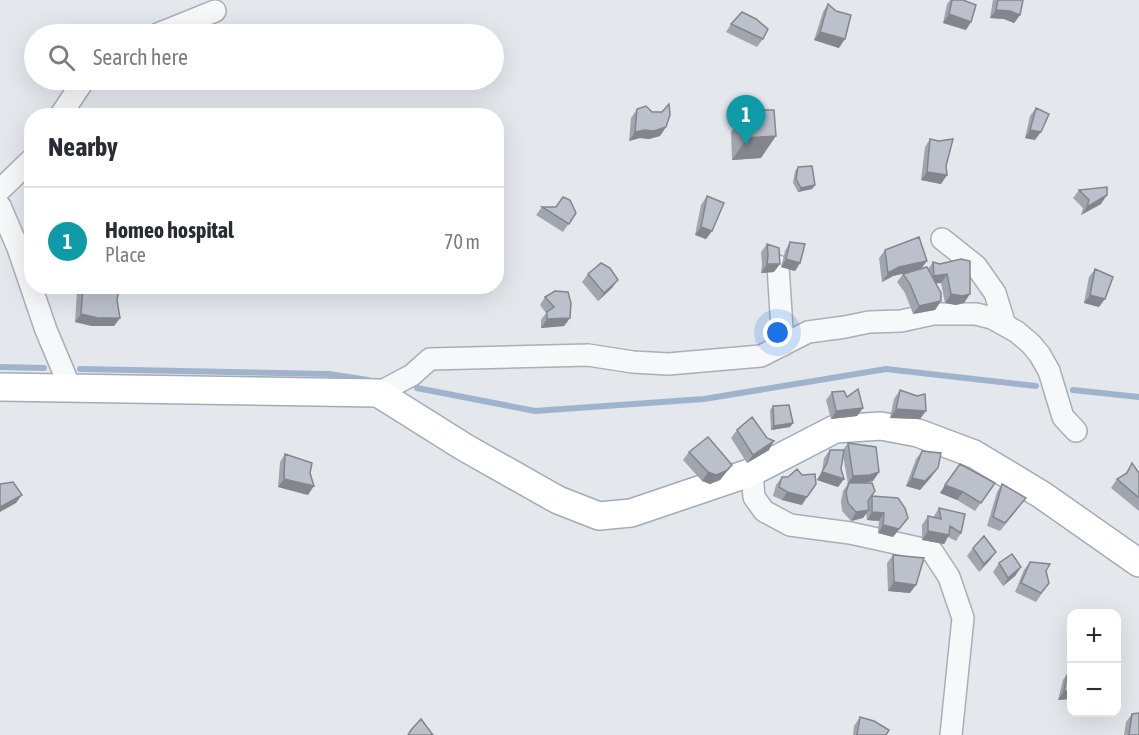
<!DOCTYPE html>
<meta charset="utf-8">
<style>
:root{--surface:#fff;--page:#f7f7f7;--text:#2b2b33;--muted:#7c7c81;--line:#e1e1e2;--accent:#111827}
body{margin:0;font-family:"Asap Condensed",sans-serif;background:var(--page);color:var(--text)}
.controls{position:absolute;right:18px;bottom:18px;display:grid;overflow:hidden;border-radius:12px;box-shadow:0 6px 24px #0002}
.controls button{width:54px;height:54px;display:grid;place-items:center;padding:0;border:0;border-bottom:2px solid var(--line);background:var(--surface);color:var(--text);font:30px sans-serif}
.you{position:absolute;left:778px;top:333px;width:21px;height:21px;margin:-15px;border:4px solid #fff;border-radius:50%;background:#1a73e8;box-shadow:0 0 0 9px #1a73e833}
.badge{display:grid;place-items:center;width:39px;height:39px;border-radius:50%;background:var(--accent);color:#fff;font-size:20px;font-weight:700}
.pin{position:absolute;translate:-50% -50px;filter:drop-shadow(0 2px 3px #0008)}
.pin::after{content:'';position:absolute;top:32px;width:21px;height:18px;background:inherit;clip-path:polygon(0 0,100% 0,50% 100%)}
.list{margin:0;padding:0;list-style:none}
h2{display:flex;justify-content:space-between;align-items:center;height:78px;margin:0;padding:0 24px;font-size:26px}
h2 small{font-size:20px;font-weight:400;color:var(--muted)}
.list li{display:grid;grid-template-columns:39px 1fr auto;gap:18px;align-items:center;box-sizing:border-box;height:108px;padding:0 24px;border-top:2px solid var(--line)}
.list b{display:block;font-size:22px;white-space:nowrap}
.list p{margin:0;font-size:20px;white-space:nowrap;color:var(--muted)}
.list em{font-size:20px;font-style:normal;color:var(--muted)}
.icon{flex:none;width:33px;height:33px;fill:none;stroke:currentColor;stroke-width:2;stroke-linecap:round;stroke-linejoin:round}
.map{position:relative;flex:none;width:1139px;height:735px;overflow:hidden}
.search{position:absolute;background:var(--surface);box-shadow:0 6px 24px #0002;left:24px;top:24px;width:480px;height:66px;display:flex;align-items:center;gap:15px;box-sizing:border-box;padding:0 21px;border-radius:33px;color:var(--muted);font-size:22px}
.panel{position:absolute;background:var(--surface);box-shadow:0 6px 24px #0002;left:24px;top:108px;width:480px;height:186px;border-radius:24px}
.map>svg:first-child{display:block}
.lines{fill:none;stroke-linecap:round;stroke-linejoin:round}
.stream{stroke:#9fb4cc;stroke-width:6}
.minor-casing{stroke:#a9aeb7;stroke-width:24}
.major-casing{stroke:#a3abb8;stroke-width:30}
.minor{stroke:#f7f8fa;stroke-width:21}
.major{stroke:#fff;stroke-width:27}
.wall{fill:#a1a5ae}
.shaded-wall{fill:#83868d}
.building{fill:#bbc0ca;stroke:#83868d;stroke-width:1.5}
</style>
<div class="map">
<svg width="1139" height="735" viewBox="0 0 1139 735">
<rect width="100%" height="100%" fill="#e4e7ec"/>
<g class="lines">
<path class="stream" d="M0,367L44,368
M80,369L329,374L368,380
M417,388L535,411L704,399L886,369L1036,386
M1073,390L1139,397"/>
<g class="minor-casing">
<path id="minor" d="M158,34L215,11
M60,116L84,80
M0,190L32,159
M0,206L18,248L46,330L70,387
M942,239L976,266L995,293L1005,325
M778,266L783,345
M378,393L412,375L430,359L588,355L633,362L668,364L761,356L808,332L845,327L869,322L901,321L933,314H976L992,318L1017,332L1031,344L1040,355L1049,371L1063,417L1076,431
M752,472L754,497L764,511L790,525L850,533L932,551L949,577L963,618L951,735"/>
</g>
<g class="major-casing">
<path id="major" d="M0,387L378,393L464,447L558,500L599,516L631,513L752,472L835,429L881,426L918,433L974,454L1042,495L1139,563"/>
</g>
<use href="#minor" class="minor"/>
<use href="#major" class="major"/>
</g>
<path class="wall" d="M950,0H963L966,30L943,23L947,4Z
M993,0H1023L1020,15L1014,23L1004,19L990,18Z
M828,4L836,11L839,48L814,40L823,12Z
M731,24L763,39L757,47L726,32Z
M1036,108L1035,140L1025,138L1030,116Z
M637,109L666,127L660,136L649,139L640,138L629,141L631,118Z
M746,110L761,158L732,160L731,132Z
M930,139L946,166L947,175L941,184L921,180L925,147Z
M798,167L815,185L812,189L798,192L793,183L795,171Z
M1079,190L1101,204L1081,215L1083,208L1073,198Z
M707,196L712,231L706,239L695,235L701,205Z
M542,207L576,213L563,232L536,215Z
M790,242L800,263L795,271L781,267L785,251Z
M767,244L774,272L761,273L762,264L761,252Z
M885,250L927,261L921,268L928,269L933,262L940,264L961,259L964,303L956,305L945,303L941,283H935L941,301L935,310L913,314L905,293L897,282L903,274L913,271L893,276L882,282L879,258Z
M1095,269L1099,307L1084,303L1089,277Z
M588,274L612,288L598,301L582,282Z
M81,286H94L117,300L120,318L114,326H92L75,322L77,292Z
M545,297L570,318L564,326L541,328V320L546,313L540,305Z
M900,390L920,419L890,418L894,399Z
M832,392L847,397L863,408L857,416L831,419L826,400Z
M773,406L793,423L790,427L771,430L770,410Z
M737,430L769,450L747,463L731,438Z
M848,443L879,472L873,481L866,483L868,502L872,496L908,518L893,537L878,533L879,521L867,520L866,513L863,518L851,521L842,511L841,501L843,491L848,484L843,456L841,469L844,479L838,487L817,480L822,471L824,458L830,450H843Z
M922,451L932,476L920,490L906,486L916,459Z
M689,452L732,465L720,480L710,484L702,481L683,460Z
M285,454L308,495L278,487L280,462Z
M1132,463L1139,473V511L1111,488L1117,479L1125,474Z
M960,464L995,483L975,511L957,500L940,493Z
M782,477L802,505L782,500L773,496L776,485Z
M1002,484L1020,506L1000,531L987,526L997,492Z
M939,508L961,533L956,541L948,537L944,544L922,540V525L928,516L934,518V516Z
M973,548L996,552L990,560L979,572L967,556Z
M893,555L910,593L888,591L887,563Z
M1030,562L1046,571L1049,583L1036,602L1015,592L1024,570Z
M999,563L1021,567L1015,576L1003,586L993,572Z
M1068,672L1071,674V699L1058,700L1063,680Z
M1132,714L1139,735H1124L1126,722Z
M860,717L886,735H853L854,726Z"/>
<path class="shaded-wall" d="M996,10L1010,11L1020,15L1014,23L1004,19L990,18Z
M949,14L971,22L966,30L943,23Z
M820,32L845,39L839,48L814,40Z
M666,127L660,136L649,139L640,138L629,141L635,132L645,130Z
M1030,130L1041,132L1035,140L1025,138Z
M776,136L761,158L732,160L747,138Z
M927,172L947,175L941,184L921,180Z
M815,185L812,189L798,192L801,188Z
M1107,195L1101,204L1081,215L1087,207Z
M701,227L712,231L706,239L695,235Z
M786,259L800,263L795,271L781,267Z
M927,261L921,269L893,276L882,282L888,273L899,267Z
M767,264H780L774,272L761,273Z
M947,274L941,283L929,284L934,276Z
M618,280L612,288L598,301L604,293Z
M951,294H970L964,303L956,305L945,303Z
M1090,295L1105,299L1099,307L1084,303Z
M941,301L935,310L913,314L919,306Z
M81,314L120,318L114,326H92L75,322Z
M570,318L564,326L541,328L547,319Z
M863,408L857,416L831,419L836,411Z
M896,409L926,411L920,419L890,418Z
M793,423L790,427L771,430L774,426Z
M774,441L769,450L747,463L753,455Z
M732,465L720,480L710,484L702,481L708,472Z
M938,468L932,476L920,490L906,486L912,478Z
M822,472L844,479L838,487L817,480Z
M879,472L873,481L864,483L847,484L853,476Z
M284,479L314,486L308,495L278,487Z
M945,485L963,492L957,500L940,493Z
M787,492L807,497L802,505L782,500Z
M22,495L16,503L0,512V507Z
M869,510L863,518L851,521L856,512Z
M872,512L884,513L879,521L867,520Z
M908,518L893,537L878,533L883,525Z
M928,531L949,535L944,544L922,540Z
M996,552L990,560L979,572L984,564Z
M1021,567L1015,576L1003,586L1008,578Z
M894,582L916,585L910,593L888,591Z
M1064,691H1071V699L1058,700Z"/>
<path class="building" d="M952,0H963L976,5L971,22L949,14Z
M998,0H1023L1020,15L1010,11L996,10Z
M828,4L836,11L851,15L845,39L820,32Z
M742,12L756,19L768,29L763,39L731,24Z
M669,104L670,115L666,127L654,131L645,130L635,132L637,109L646,106L652,112H662Z
M1036,108L1049,114L1041,132L1030,130Z
M746,110H774L776,136L747,138Z
M930,139L939,141L953,139L946,166L947,175L927,172Z
M812,166L815,185L801,188L796,179L798,167Z
M1107,187V195L1087,207L1089,200L1079,190Z
M707,196L724,203L712,231L701,227Z
M563,197L570,200L576,213L569,224L542,207H556Z
M919,237L927,261L899,267L888,273L885,250Z
M790,242L805,244L800,263L786,259Z
M767,244L779,248L780,264H767L768,255Z
M961,259L970,261V294L962,296L951,294L947,274L934,276L933,262L940,264Z
M601,263L610,268L618,280L604,293L588,274Z
M927,267L941,293V301L919,306L910,284L903,274Z
M1095,269L1113,277L1105,299L1090,295Z
M83,286H94L100,288L119,289L117,300L120,318H98L81,314Z
M555,291L568,292L571,303L570,318L547,319V312L554,307L545,297Z
M858,389L863,408L836,411L832,392L844,391L847,397Z
M900,390L917,396L925,394L926,411L896,409Z
M789,405L793,423L774,426L773,406Z
M752,417L767,438L774,441L753,455L737,430Z
M708,437L732,465L726,471L716,475L708,472L689,452Z
M848,443L876,447L879,472L870,475L853,476Z
M830,450H844L841,469L844,479L822,472L827,463Z
M922,451L941,453L938,468L925,481L912,478Z
M285,454L312,463L310,473L314,486L284,479Z
M1132,463L1139,473V498L1117,479L1127,473Z
M960,464L995,483L981,503L963,492L945,485Z
M797,469L802,475L815,474L816,484L807,497L787,492L779,487L782,477H788Z
M13,482L22,495L0,507V484Z
M849,483H872L875,491L868,501L869,510L856,512L848,503L846,492Z
M1002,484L1026,498L1005,523L993,517Z
M872,496L898,498L905,508L908,518L899,529L883,525L884,513L872,512Z
M939,508L965,514L961,533L950,526L949,535L928,531V516L941,519Z
M984,536L996,552L984,564L973,548Z
M1012,554L1021,567L1008,578L999,563Z
M893,555L924,558L916,585L894,582Z
M1030,562L1050,564L1046,571L1049,583L1041,593L1021,583Z
M1068,672L1071,674V691H1064Z
M1139,713V735H1129L1132,714Z
M860,717L874,721L889,730L886,735H857Z
M421,719L433,735H408L411,730Z"/>
</svg>
<div class="controls">
<button>+</button>
<button>−</button>
</div>
<div class="you"></div>
<div class="pin badge" style="left:746px;top:145px;background:#0f9aa8">1</div>
<div class="search"><svg class="icon" aria-label="search" viewBox="0 0 24 24"><circle cx="10" cy="10" r="6"/><path d="M15 15l6 6"/></svg>Search here</div>
<section class="panel">
<h2>Nearby<small></small></h2>
<ul class="list">
<li><span class="badge" style="background:#0f9aa8">1</span><div><b>Homeo hospital</b><p>Place</p></div><em>70 m</em></li>
</ul>
</section>
</div>
